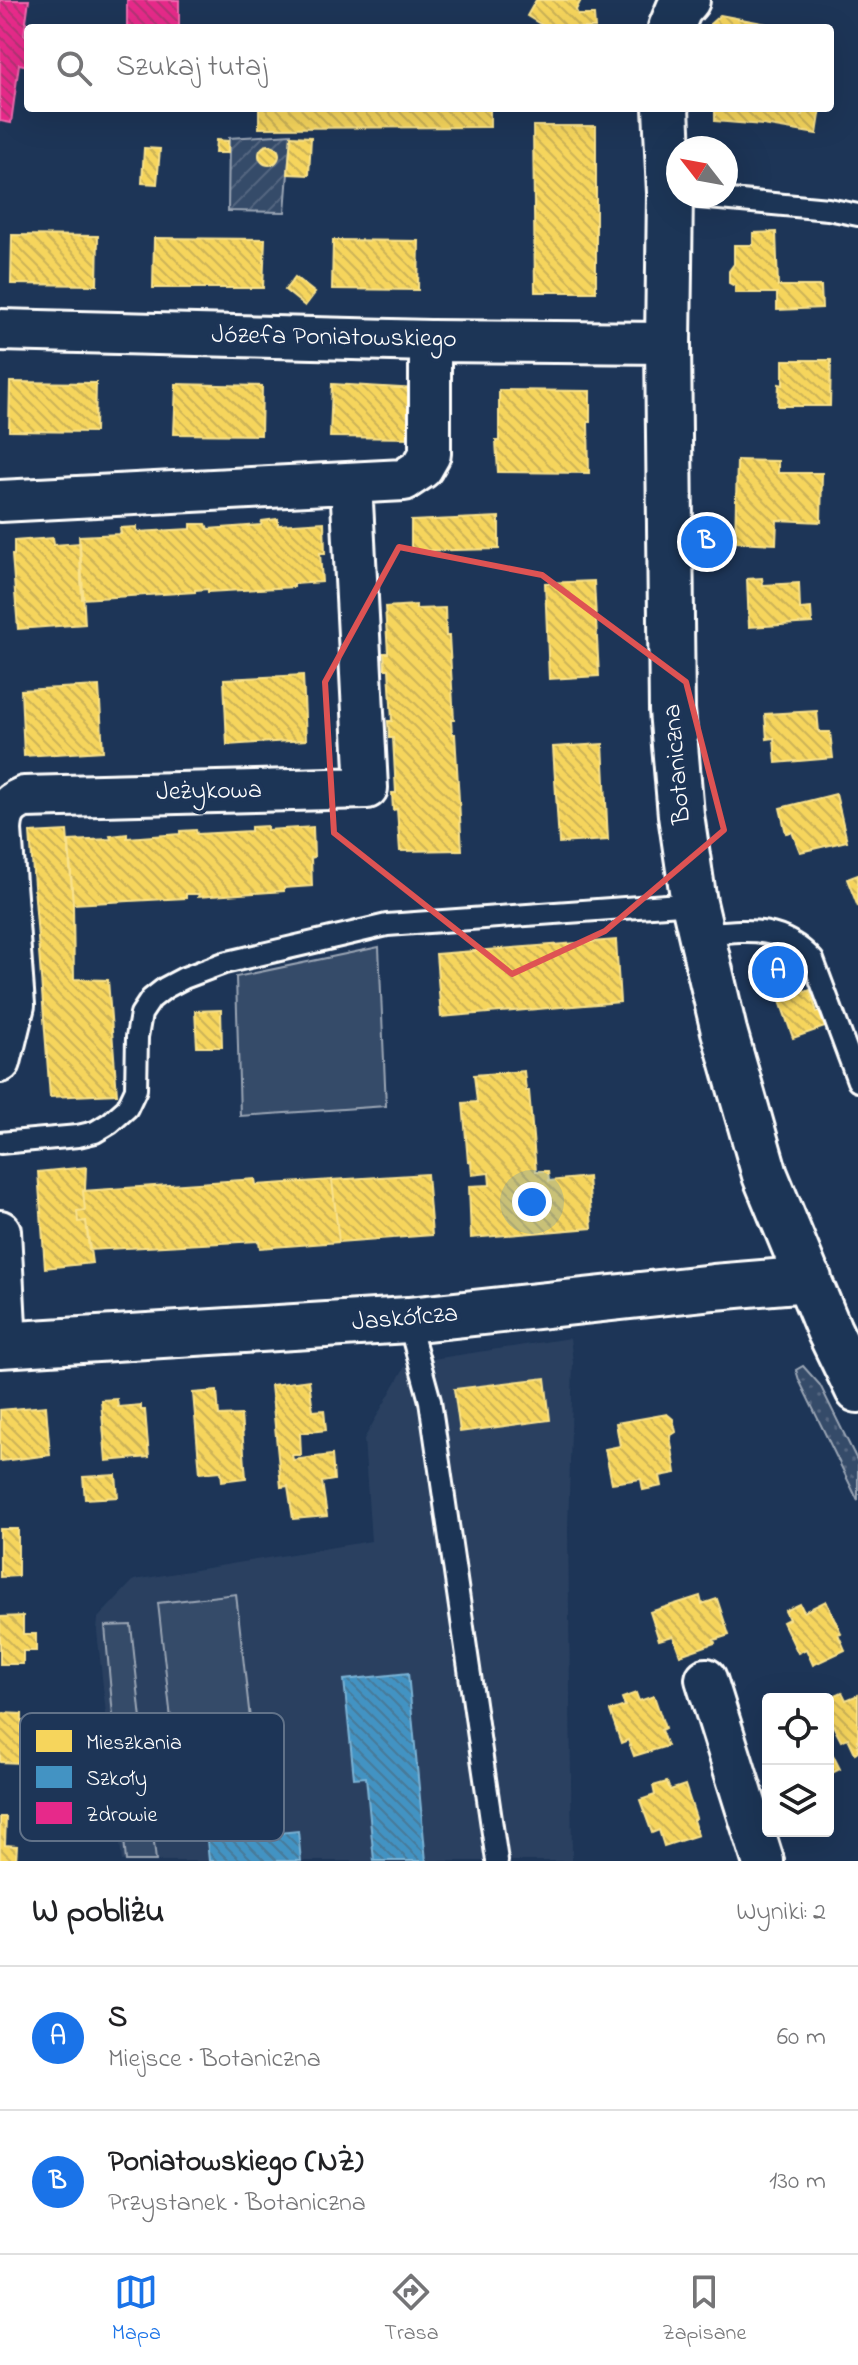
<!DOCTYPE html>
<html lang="pl">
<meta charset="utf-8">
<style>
:root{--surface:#fff;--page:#f6f6f6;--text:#202124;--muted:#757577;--line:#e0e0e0;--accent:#1a73e8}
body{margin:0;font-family:"Indie Flower",sans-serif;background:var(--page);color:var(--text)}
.controls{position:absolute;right:24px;bottom:24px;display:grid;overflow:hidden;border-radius:8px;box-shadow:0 8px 32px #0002}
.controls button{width:72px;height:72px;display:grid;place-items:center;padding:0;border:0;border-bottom:2px solid var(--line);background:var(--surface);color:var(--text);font:40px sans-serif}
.compass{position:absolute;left:666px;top:136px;width:72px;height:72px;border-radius:50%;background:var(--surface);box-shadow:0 8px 32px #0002;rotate:301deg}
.you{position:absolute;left:532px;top:1202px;width:28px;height:28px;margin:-20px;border:6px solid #fff;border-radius:50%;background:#1a73e8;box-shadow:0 0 0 12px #1a73e833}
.badge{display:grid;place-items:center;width:52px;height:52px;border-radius:50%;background:var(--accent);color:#fff;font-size:26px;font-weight:700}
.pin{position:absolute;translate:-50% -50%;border:4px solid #fff;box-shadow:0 2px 8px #0006}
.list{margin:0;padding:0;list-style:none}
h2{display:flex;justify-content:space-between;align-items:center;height:104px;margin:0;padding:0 32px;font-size:34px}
h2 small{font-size:26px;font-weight:400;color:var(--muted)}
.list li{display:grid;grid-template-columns:52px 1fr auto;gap:24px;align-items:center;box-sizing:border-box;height:144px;padding:0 32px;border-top:2px solid var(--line)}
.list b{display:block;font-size:30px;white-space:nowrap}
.list p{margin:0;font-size:26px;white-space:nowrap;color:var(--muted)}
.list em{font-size:26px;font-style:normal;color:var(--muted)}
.icon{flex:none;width:44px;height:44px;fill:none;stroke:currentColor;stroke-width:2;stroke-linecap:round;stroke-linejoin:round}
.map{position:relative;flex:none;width:858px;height:1861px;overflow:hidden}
.search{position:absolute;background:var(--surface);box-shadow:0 8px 32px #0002;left:24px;right:24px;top:24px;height:88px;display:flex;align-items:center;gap:20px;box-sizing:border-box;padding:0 28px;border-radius:8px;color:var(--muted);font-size:30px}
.sheet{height:392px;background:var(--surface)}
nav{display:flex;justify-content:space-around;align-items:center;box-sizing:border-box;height:112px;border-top:2px solid var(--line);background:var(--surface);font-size:22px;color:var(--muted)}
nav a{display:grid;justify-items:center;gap:4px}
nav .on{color:var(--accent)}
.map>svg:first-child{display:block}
.built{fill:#2a4161}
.grass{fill:url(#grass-dots);stroke:#9aa5b4;stroke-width:2}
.park{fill:#364b69;stroke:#9aa5b4;stroke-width:2}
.garden{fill:url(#garden-furrows);stroke:#9aa5b4;stroke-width:2}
.homes{fill:url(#homes-back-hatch);stroke:#f9e28d;stroke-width:2}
.schools{fill:url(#schools-back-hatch);stroke:#7bb3d5;stroke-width:2}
.health{fill:url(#health-back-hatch);stroke:#ee69ad;stroke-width:2}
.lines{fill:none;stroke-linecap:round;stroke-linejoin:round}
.lane-casing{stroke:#fff;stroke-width:26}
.street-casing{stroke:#fff;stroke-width:46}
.secondary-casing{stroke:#fff;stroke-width:50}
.lane{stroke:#1d3557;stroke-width:20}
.street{stroke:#1d3557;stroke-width:40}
.secondary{stroke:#1d3557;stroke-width:44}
.marked{fill:none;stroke:#de5353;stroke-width:6;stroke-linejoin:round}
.labels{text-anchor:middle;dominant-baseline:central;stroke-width:8;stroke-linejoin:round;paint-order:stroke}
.street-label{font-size:26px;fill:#fff;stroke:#1d3557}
.key{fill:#1d3557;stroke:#617289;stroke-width:2}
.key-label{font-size:22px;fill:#fff}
</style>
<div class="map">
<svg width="858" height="1861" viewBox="0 0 858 1861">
<defs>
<pattern id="grass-dots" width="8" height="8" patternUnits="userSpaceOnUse" patternTransform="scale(2)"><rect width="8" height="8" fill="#364b69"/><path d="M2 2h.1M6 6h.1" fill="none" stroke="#546680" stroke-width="1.8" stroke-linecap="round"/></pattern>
<pattern id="garden-furrows" width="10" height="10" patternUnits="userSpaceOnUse" patternTransform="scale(2)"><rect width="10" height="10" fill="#364b69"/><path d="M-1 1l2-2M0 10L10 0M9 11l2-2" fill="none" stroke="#546680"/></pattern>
<pattern id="homes-back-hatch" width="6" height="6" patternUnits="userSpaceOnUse" patternTransform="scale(2)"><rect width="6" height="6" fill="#f6d55c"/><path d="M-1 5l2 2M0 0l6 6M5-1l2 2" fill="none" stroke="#ccb358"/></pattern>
<pattern id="schools-back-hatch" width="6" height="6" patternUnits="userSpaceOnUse" patternTransform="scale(2)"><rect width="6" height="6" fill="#4393c3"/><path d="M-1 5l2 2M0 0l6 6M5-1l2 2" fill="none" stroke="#467a99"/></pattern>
<pattern id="health-back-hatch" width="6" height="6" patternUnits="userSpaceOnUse" patternTransform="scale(2)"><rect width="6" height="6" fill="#e7298a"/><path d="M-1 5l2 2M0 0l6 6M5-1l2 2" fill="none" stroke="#b13574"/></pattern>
</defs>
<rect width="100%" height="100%" fill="#1d3557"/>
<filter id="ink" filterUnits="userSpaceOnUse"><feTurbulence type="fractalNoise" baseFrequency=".0125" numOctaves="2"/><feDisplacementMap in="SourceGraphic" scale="16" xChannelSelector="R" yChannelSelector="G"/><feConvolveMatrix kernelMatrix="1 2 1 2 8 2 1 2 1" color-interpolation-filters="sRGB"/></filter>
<g filter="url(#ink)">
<path class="built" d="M570,1338L573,1362L568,1529L572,1861H122L97,1631L98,1618L134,1580L371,1541L364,1439L407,1363Z"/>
<path class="grass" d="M803,1366L820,1385L858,1462V1501L799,1380L796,1370Z"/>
<path class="park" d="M379,947L386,1106L240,1116L236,977Z
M236,1594L259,1799L181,1808L158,1603Z
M131,1625L156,1861H126L105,1626Z"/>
<path class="garden" d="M291,134L285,212L228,211L229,138Z"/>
<path class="homes" d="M536,0H581L576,10L578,15H594L595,28H547L527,16Z
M720,15L783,27V28H710V24Z
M259,108H490V127L259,128Z
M715,108H769L802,115L804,108H821L817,134L763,125L715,121Z
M533,126H596V292H535Z
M291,136L311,137L309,175L288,174Z
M216,140L228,141V153H215Z
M259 155a10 10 0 1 1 20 0a10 10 0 1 1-20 0Z
M144,148L160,149L157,184L142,183Z
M776,232L778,286H821L822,308L777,310V293H735V286L729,283V271L734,264V245H753V233Z
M12,235L98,236L97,285L11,284Z
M154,238L265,239L263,288H153Z
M333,240L419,241L418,290L332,289Z
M295,277L315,293L305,306L285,290Z
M783,360H831L830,406H778L779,384L783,385Z
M10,382L96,383L95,432L9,431Z
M176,384L262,386L261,435L174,434Z
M332,384L417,389L416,438L330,437Z
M499,390L590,391V422H588L589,473L498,472L496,441H499Z
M737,460L778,461V473H822L821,522L777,520L776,544L735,542Z
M499,517V549L411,551V521Z
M278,519V525L324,522L325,553H320L322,582L294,584V587L208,592V589L195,590V592L82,599L79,536L121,534L120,528L137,527V532L191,529V524H206L208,529L261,525L262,521Z
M53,538L54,545L80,543L85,624L18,629L12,555H14V541Z
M762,578L763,585L799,583L800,609L811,608L812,623L749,627L747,579Z
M594,581L599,676L549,679L545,583Z
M416,605V609L445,608L446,636H449L454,720H451L452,734H455L462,850L400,851L397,809L393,810L392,793H396L393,738H389L388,721H392L389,669H385L384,653H388L385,607Z
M303,675L306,740L227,745L224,679Z
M99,686L103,751L24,756L21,690Z
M817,711L819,732H830L833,758L776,763L774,738L767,739L765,714Z
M603,744L608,840L559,843L553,747Z
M836,794L847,841L800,852L792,832L786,833L780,808Z
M267,826V830L313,827L314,857L311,858L312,886L284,888V891L198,897L199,894H186V898L73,904L69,841L111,839L110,836L127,834V838L180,834V831L196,830L197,834L251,831V827Z
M67,831L73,904L74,979L108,980L117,1094L50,1097L30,833Z
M858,875V907L847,879Z
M616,940L620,1002L441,1017L436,954Z
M795,962L805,992L810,990L817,1012H819L825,1027L793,1038L780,1001L788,998L777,967Z
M221,1010L222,1047H197L195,1011Z
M524,1071L526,1091H529L536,1171H548L549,1181L588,1177L592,1228L471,1238L469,1186L490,1185L489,1173L472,1175L471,1161L468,1162L463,1103L477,1102L474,1075Z
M86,1167L85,1190L83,1191L85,1210L77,1211L78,1222L86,1221L92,1263L45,1268L38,1172Z
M427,1174L432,1235L339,1242L332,1180Z
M255,1179L256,1185L332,1180L339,1242L260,1248L259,1241L89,1250L86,1221L78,1222L77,1211L85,1210L83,1191Z
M545,1378L550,1420L460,1432L454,1389Z
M309,1380L313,1411L324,1410L326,1430L300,1433L301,1455H292L293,1460L332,1455L334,1480L322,1482L327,1516L293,1519L288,1486L281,1487L271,1385Z
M217,1391L219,1416L241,1415L246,1478L222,1481L221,1471L200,1473L193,1393Z
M117,1399L118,1407L141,1405V1410H145L149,1457L106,1461L101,1400Z
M46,1406L50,1455L0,1461V1410Z
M667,1414L673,1419L676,1432L670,1436L676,1473L660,1476L662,1486L643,1490L641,1479L612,1483L605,1449L620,1446L616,1423Z
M116,1475L118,1497L85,1499L83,1477Z
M0,1529H18V1576L0,1577Z
M700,1596L702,1604L717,1599L729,1635L714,1640L715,1643L680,1655L673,1636L659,1640L650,1612Z
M826,1601L841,1633L838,1634L845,1650L813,1665L806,1649L798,1653L783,1622L789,1619L785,1611L800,1604L804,1612Z
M23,1616V1634H36V1651H23V1664H0V1617Z
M842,1692L846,1700L858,1695V1751L855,1753L848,1738L841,1741L828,1716V1709L831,1707L827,1699Z
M636,1693L639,1701L654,1696L665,1728L661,1730L667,1746L634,1756L628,1740L621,1743L610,1711L625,1706L622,1698Z
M0,1713L22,1714L21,1763L0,1762Z
M833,1755L840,1769L828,1775V1757Z
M667,1782L670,1790L685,1785L696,1818L693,1820L698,1835L664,1846L659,1830L652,1833L640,1800L655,1795L653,1786Z
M0,1817H6L5,1845L17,1846L16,1861H0Z"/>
<path class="schools" d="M408,1673L426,1861H374L366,1777L354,1778L344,1680Z
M298,1831L301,1861H209L207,1840Z"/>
<path class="health" d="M0,0H29L24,35L28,36V66L19,64L11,123L0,121Z
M127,0H179V28H127Z"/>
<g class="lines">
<g class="lane-casing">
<path id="lane" d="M687,196L828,209L858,215
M701,934C747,930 780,924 813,960L858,1081
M0,1143L78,1136L95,1132L110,1123L127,1108L136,1089L137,1037L141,1014L151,999L165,988L184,978L224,963L387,925L694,903
M408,1320L430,1401L497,1861"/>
</g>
<g class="street-casing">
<path id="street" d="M0,330L430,341L668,343
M0,501L404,480L422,468L430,454V341
M0,1062L14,1005L1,830C2,811 8,804 24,797L367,788L351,483
M0,1231L6,1345
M706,1679L763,1861"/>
</g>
<g class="secondary-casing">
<path id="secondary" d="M671,28L679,9L687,0
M666,108L670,193L668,343L672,710L681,815L694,903L724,1031L765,1175L829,1330L858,1390
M0,1345L408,1320L714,1287L809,1279"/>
</g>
<use href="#lane" class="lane"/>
<use href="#street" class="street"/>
<use href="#secondary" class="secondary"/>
</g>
</g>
<path class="marked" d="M399,547L542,575L686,682L724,830L605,931L512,974L334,833L325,682Z"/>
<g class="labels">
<g class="street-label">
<text transform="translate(334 338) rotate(1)">Józefa Poniatowskiego</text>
<text transform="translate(678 764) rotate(-95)">Botaniczna</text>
<text transform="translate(209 792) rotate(-1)">Jeżykowa</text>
<text transform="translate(405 1319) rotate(-5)">Jaskółcza</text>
</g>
</g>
<rect x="20" y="1713" width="264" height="128" rx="12" class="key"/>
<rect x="36" y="1730" width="36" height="22" fill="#f6d55c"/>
<rect x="36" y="1766" width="36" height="22" fill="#4393c3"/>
<rect x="36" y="1802" width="36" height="22" fill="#e7298a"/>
<g class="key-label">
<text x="86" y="1749">Mieszkania</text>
<text x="86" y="1785">Szkoły</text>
<text x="86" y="1821">Zdrowie</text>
</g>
</svg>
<div class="controls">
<button><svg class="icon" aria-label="locate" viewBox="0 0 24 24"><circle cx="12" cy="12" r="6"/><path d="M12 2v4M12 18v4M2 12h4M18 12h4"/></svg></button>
<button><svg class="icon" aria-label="layers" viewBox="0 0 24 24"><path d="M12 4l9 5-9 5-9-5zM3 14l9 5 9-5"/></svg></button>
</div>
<svg class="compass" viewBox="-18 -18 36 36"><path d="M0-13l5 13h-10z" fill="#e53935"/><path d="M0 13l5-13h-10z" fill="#757577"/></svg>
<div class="you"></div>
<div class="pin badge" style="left:778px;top:972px">A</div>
<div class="pin badge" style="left:707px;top:542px">B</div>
<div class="search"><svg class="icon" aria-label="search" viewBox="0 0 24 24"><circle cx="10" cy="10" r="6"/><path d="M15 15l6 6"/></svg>Szukaj tutaj</div>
</div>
<section class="sheet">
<h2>W pobliżu<small>Wyniki: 2</small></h2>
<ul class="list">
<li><span class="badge">A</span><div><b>S</b><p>Miejsce · Botaniczna</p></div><em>60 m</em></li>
<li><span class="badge">B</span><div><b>Poniatowskiego (NŻ)</b><p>Przystanek · Botaniczna</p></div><em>130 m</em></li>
</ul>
</section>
<nav>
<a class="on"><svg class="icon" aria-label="map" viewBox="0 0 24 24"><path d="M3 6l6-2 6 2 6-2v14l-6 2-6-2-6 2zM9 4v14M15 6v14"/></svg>Mapa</a>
<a><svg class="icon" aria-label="directions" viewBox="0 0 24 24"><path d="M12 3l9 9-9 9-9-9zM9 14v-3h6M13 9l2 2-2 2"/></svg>Trasa</a>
<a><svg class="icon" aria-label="saved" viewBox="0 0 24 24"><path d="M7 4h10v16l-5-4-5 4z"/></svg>Zapisane</a>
</nav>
